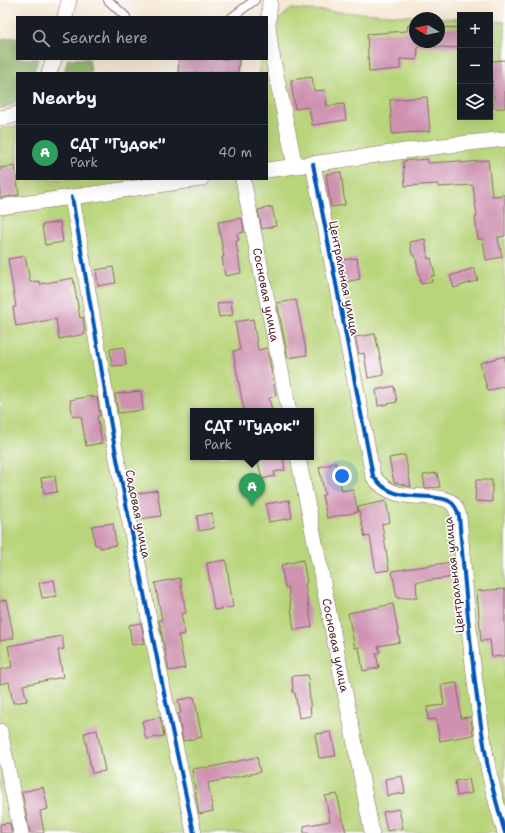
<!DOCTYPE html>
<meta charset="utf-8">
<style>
:root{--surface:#171b24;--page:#242831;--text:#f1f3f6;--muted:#9ea1a6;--line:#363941;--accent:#c8321e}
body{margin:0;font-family:"Shantell Sans",sans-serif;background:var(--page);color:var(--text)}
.controls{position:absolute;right:12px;top:12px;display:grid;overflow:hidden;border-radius:0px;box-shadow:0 4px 16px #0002}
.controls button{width:36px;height:36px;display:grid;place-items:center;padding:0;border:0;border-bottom:1px solid var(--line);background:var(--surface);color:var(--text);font:20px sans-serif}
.compass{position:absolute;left:409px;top:12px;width:36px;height:36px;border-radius:50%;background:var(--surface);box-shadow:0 4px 16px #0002;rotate:279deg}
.you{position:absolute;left:342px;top:476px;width:14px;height:14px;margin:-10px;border:3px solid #fff;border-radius:50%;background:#1a73e8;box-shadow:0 0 0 6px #1a73e833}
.badge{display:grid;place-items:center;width:26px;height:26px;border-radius:50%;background:var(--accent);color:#fff;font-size:13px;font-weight:700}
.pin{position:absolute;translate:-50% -33px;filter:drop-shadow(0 1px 2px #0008)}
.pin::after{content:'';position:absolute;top:21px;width:14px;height:12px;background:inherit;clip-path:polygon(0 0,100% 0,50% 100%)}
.popup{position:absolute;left:190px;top:408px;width:124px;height:52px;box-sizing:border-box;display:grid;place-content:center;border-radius:0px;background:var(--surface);filter:drop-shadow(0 1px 3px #0005);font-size:13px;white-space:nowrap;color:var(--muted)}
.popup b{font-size:15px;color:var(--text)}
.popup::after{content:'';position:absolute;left:50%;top:100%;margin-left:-8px;border:8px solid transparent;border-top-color:var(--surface)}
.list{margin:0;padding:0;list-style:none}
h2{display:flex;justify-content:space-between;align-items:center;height:52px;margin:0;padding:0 16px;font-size:17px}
h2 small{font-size:13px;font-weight:400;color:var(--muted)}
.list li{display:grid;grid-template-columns:26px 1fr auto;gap:12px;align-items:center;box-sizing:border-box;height:56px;padding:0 16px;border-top:1px solid var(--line)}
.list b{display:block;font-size:15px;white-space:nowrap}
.list p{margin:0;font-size:13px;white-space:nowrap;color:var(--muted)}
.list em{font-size:13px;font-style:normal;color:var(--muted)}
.icon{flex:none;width:22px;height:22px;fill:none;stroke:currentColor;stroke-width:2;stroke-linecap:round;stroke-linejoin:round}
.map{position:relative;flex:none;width:505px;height:833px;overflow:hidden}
.search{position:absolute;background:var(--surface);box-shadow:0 4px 16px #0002;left:16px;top:16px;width:252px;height:44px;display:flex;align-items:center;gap:10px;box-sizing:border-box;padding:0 14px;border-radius:0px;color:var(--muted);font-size:15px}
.panel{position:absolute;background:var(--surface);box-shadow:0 4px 16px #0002;left:16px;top:72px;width:252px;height:108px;border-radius:0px}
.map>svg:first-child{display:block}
.green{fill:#b9d57b;stroke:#827a53;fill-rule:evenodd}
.forest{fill:#92b66b;stroke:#6e6a4b}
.building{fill:#ce92b0}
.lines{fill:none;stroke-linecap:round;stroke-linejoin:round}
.service-casing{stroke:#866666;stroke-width:10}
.minor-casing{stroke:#866666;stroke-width:16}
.service{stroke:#fff;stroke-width:8}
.minor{stroke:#fff;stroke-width:15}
.cycleway-casing{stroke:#fff;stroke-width:6}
.cycleway{stroke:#0057b8;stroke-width:4}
.labels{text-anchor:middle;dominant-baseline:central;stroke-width:3;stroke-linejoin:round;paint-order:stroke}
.street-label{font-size:12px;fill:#4a1f2b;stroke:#fff}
</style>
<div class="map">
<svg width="505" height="833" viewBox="0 0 505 833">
<rect width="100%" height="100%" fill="#fff"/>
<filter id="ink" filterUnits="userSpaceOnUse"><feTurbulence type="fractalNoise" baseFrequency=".025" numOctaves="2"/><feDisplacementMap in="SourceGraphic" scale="8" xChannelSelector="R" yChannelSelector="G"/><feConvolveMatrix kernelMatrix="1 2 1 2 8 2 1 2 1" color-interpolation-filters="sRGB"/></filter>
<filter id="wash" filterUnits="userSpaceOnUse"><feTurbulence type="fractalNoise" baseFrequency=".012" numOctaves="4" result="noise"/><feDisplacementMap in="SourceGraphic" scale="16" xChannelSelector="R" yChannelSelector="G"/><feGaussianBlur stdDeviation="0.9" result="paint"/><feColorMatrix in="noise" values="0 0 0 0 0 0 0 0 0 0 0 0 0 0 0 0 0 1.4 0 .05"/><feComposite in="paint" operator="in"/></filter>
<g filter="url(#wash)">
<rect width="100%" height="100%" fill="#f6e9d4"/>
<path class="green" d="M291,9L460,19V117H490V21L505,22V833H0V129L17,126V179H267V73H258L262,59H267L274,24ZM415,18H439V42H415ZM193,411H311V457H193Z"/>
<path class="forest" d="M17,37V59H38L33,73H17V101L12,105L0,109V39Z
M68,59H89L91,73H64Z"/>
<g id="blocks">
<path class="building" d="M408,25H415V42H439V27L460,28L459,48L418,46L417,60L400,59V69L369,72L367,34L407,31Z
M179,59H239L238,73L211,71V73H178Z
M505,60V108H494L491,61Z
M312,77L314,91L325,90L327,106L344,104L346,120L312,125L309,107L295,109L291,80Z
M427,97L430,131L392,134L390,100Z
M428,159V163L461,161V163L488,160L492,196L505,195V236L498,237L502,257L486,260L483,239H478L475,217H477L473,185L438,187V184L405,186L403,161Z
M15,166L19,195L0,198V168Z
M341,172L345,205L331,207L326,174Z
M272,207L276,226L262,229L258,210Z
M242,218L244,232L237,234L239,240L236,241L241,273L225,276L222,257H224L218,222Z
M60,222L63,242L45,245L42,225Z
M425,239L428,259L431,258L435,275L431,276L432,282L421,284L415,255H412L410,242Z
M25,256L30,282L39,281L40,284L73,278L80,318L83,317L85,334L59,339L56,319L16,326L13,307H16L8,259Z
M357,258L360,279L345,282L341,260Z
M113,267L116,283L98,286L96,270Z
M474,268L478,280L454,288L450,276Z
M296,300L307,355L288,358L277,303Z
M231,301L233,315L219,317L217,304Z
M253,319L258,350L267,348L276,396L269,398L272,411H244L233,351L240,350L235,322Z
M375,334L384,375L368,378L364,353L359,354L355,337Z
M124,347L126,365L112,366L110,349Z
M505,356V386L488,391L480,363Z
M394,386L397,402L378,406L376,390Z
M141,391L143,410L118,413L115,394Z
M92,396V398L97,397L100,416H97L102,443L86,446L81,416L73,417L70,400Z
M405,455L411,487L394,482L389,458Z
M257,457H283L285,470L274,472L275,476L262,479Z
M336,463L342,491L353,489L358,512L327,518L322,495H325L319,467Z
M437,473L440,487L425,488L423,475Z
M55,476L57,492L44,494L41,478Z
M476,480H492V502L475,501Z
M157,490L161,516L139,519L136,494Z
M289,500L292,518L269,522L266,504Z
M386,501L390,522L382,524L389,570L376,572L370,536L365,537L358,507Z
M212,513L214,528L199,531L197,516Z
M113,523L116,545L100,548L99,545H95L92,526Z
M226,560L233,607L214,610L207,563Z
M303,560L307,583L305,584L312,627L294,630L288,587L285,588L281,565Z
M452,562L454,577L416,582L417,598H397L392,571Z
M180,578L186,613L181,614L185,634L178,635L185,668L169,671L159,620H162L155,583Z
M54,580L57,596L42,598L39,583Z
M505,589V656L492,657L490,640L481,641L477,591Z
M6,600L14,638L0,641V601Z
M393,604L400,642L378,646L380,653H376L379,668L363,671L359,647L355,648L348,613Z
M141,623L145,643L132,645L129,625Z
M62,636L64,649L58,650L63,677L23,685L27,701L13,703L9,682L0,684V670L12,667L8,646Z
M308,675L311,716L299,718L295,693H293L292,676Z
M457,683L461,718L471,717L473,735L440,741L436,719L428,720L427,707L444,705L441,685Z
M194,697L202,737L183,741L178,714L181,713L178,700Z
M160,717L164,736L146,739L142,721Z
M97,730L105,771L92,773L84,733Z
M331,732L336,756L319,758L315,734Z
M257,757L260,772L208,783L213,811L199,814L192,769L206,767V768Z
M402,776L405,793L387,796L385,779Z
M469,779L472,793L457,796L455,781Z
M43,787L48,809L40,811L44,833H30L22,792Z
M337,794L346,833H304V826L330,821L325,796Z
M399,809L403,828L387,831L383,812Z
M10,823L12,833H0V824Z"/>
</g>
</g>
<g filter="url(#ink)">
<use href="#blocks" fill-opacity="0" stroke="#866666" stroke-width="1"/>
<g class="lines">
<g class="service-casing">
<path id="service" d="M108,0L126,17
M232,17L255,0"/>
</g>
<g class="minor-casing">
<g id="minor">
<path d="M270,0L268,25L271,50L295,166"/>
<path d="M65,17L69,0"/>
<path d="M49,73L54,59"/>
<path d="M0,118L12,116L17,114"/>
<path d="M313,164L373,476C388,497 408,496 431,497C437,498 444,498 449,501C455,504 457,510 459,516C466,596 472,677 486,756C490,782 498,808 505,833"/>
<path d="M267,170L442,146L505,139"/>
<path id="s1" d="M243,179L289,411"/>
<path d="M72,197L115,449L164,693L194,833"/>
<path d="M0,207L201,179"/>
<path id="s2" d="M298,457L351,723L372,833"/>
<path d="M0,731L21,833"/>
</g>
</g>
<use href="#service" class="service"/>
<use href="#minor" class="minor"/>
<g class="cycleway-casing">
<path id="cycleway" d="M313,164L373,476C388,497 408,496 431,497C437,498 444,498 449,501C455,504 457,510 459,516C466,596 472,677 486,756C490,782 498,808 505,833
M72,197L115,449L164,693L194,833"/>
</g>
<use href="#cycleway" class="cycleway"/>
</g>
</g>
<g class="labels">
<g class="street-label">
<text transform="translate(344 278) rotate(79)">Центральная улица</text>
<text stroke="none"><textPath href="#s1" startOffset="118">Сосновая улица</textPath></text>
<text transform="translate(138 514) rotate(79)">Садовая улица</text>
<text transform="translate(454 575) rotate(-96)">Центральная улица</text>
<text stroke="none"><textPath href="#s2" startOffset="192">Сосновая улица</textPath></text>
</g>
</g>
</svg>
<div class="controls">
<button>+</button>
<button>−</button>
<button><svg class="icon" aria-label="layers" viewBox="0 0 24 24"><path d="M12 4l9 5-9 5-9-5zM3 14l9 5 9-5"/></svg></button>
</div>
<svg class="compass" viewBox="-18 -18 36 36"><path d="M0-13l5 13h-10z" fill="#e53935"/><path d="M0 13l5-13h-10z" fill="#9ea1a6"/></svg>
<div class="you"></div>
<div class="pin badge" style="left:252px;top:506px;background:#2e9e5b">A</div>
<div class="popup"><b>СДТ &quot;Гудок&quot;</b>Park</div>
<div class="search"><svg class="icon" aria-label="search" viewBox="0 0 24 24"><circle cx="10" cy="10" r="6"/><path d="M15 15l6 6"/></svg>Search here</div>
<section class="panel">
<h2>Nearby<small></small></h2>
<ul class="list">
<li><span class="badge" style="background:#2e9e5b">A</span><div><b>СДТ &quot;Гудок&quot;</b><p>Park</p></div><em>40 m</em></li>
</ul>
</section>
</div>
